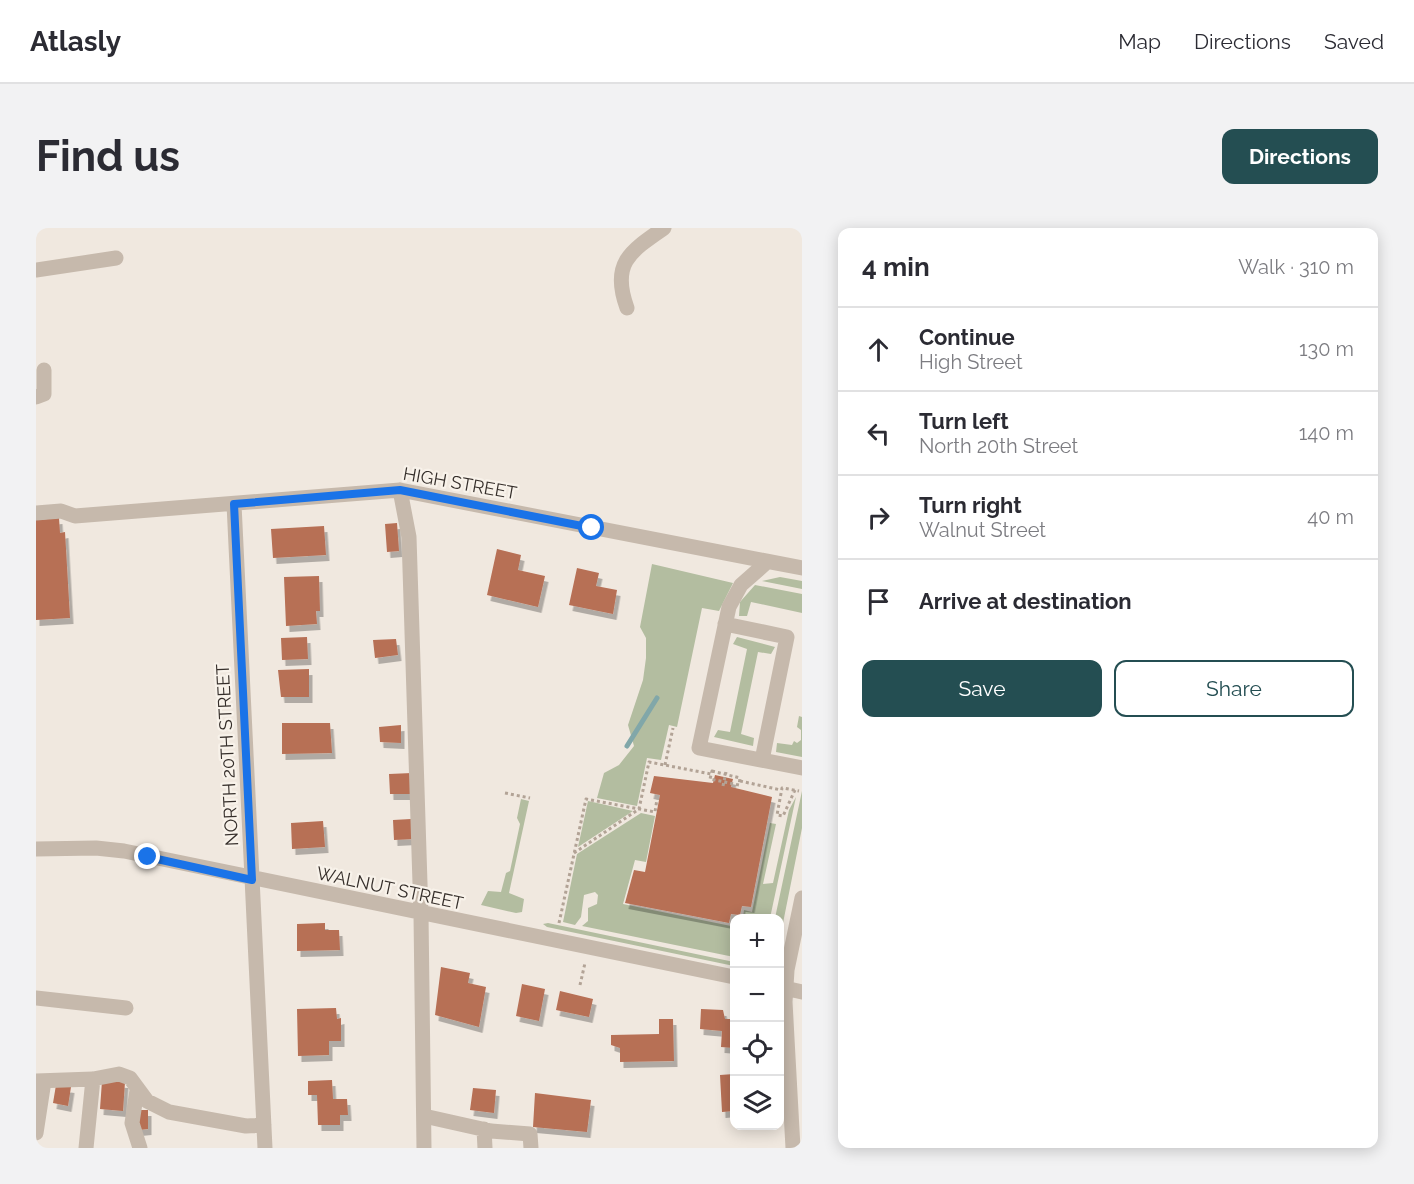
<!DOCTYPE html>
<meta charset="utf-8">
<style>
:root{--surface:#fff;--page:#f2f2f3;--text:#2b2b33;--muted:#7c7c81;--line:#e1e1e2;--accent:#244e52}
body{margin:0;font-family:Raleway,sans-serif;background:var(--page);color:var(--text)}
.controls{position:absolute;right:18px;bottom:18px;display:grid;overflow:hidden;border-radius:12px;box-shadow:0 3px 15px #0003}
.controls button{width:54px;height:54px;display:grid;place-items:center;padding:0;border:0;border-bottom:2px solid var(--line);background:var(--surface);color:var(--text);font:30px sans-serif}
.stop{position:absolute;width:18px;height:18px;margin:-14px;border:4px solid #1a73e8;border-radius:50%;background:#fff}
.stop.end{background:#1a73e8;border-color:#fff;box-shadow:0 2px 6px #0008}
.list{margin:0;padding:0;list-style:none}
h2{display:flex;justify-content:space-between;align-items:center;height:78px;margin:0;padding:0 24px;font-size:26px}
h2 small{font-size:20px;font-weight:400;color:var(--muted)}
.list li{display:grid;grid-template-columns:39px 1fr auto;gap:18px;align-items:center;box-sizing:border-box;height:84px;padding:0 24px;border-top:2px solid var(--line)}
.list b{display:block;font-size:22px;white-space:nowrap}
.list p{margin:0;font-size:20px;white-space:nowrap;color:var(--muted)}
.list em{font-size:20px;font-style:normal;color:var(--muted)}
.actions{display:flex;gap:12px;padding:18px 24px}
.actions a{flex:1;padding:14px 0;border:2px solid var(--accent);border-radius:12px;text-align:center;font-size:21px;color:var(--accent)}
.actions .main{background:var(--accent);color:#fff}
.icon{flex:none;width:33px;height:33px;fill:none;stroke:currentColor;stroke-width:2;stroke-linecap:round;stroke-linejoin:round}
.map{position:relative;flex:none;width:766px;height:920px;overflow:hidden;border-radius:12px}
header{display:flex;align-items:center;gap:36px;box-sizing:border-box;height:84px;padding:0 30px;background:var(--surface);border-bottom:2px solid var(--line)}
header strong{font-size:28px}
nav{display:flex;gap:33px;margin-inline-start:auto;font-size:21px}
.intro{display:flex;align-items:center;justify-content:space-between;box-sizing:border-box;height:144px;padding:0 36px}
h1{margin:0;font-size:42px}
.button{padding:15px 27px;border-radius:12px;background:var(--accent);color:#fff;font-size:21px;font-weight:700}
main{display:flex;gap:36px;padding:0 36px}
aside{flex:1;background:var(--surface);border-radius:12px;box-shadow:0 3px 15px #0003}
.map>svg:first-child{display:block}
.green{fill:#b3bda0}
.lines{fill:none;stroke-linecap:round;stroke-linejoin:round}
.stream{stroke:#81a7a9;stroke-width:5}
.building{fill:#b76f55;filter:url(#shadow)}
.path{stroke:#b2a396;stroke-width:3;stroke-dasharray:3 3;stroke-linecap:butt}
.minor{stroke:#c6b9ac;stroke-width:15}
.route{stroke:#1a73e8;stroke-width:8}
.labels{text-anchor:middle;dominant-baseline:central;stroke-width:4.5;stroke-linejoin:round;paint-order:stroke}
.street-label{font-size:18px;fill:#352e2a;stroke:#f8f2ea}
</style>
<header>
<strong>Atlasly</strong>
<nav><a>Map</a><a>Directions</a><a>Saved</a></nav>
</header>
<div class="intro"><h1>Find us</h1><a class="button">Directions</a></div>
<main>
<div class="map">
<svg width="766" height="920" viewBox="0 0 766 920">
<defs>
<filter id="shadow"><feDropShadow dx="3.5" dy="6" stdDeviation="0" flood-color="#0004"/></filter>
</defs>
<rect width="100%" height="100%" fill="#f0e8df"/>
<path class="green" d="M616,336L697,355L683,383L666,380L641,499L633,497L625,532L611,530L601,578L561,570L568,545L583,537L598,518L592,497L607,452L610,430V410L604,399Z
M744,349L766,353V361L726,353Z
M719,357L766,366V385L715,374L711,388H703L704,374Z
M701,409L739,419L735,426L722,424L705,506L718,510L717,518L678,509L682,502L694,504L711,421L697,416Z
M763,488L766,489V529L740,524L741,515L756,517L758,513L761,515L765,512V502L761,499Z
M766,563V600L744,710V690H739Z
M760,569L734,690H707L708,682L716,684L734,595L740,596L727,656L737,655L753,582Z
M485,571L493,573L473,665L488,671L486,684L480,685L445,677L452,663L465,664L470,645L474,643L484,596L481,590Z
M552,573L597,583L542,619Z
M605,585L619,588L610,634L599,632L587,676L695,698L697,689L703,690H698V729L546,698L552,693V680L561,676L562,667L559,664L548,667L545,689L539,697L527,694L541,626Z
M512,695L698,734V738L511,699L507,696Z"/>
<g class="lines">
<path class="stream" d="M591,518L621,470"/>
</g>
<path class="building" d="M23,290L24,305L29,304L34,390L0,392V292Z
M361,295L363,323L351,324L349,296Z
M288,298L290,327L237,330L235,301Z
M461,321L485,327L482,342L509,348L502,379L451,367Z
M541,340L563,345L560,358L581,362L577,386L533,377Z
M283,348L284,383H280L281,396L250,398L248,349Z
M271,409L272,431L246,432L245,410Z
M360,411L362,427L339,430L337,412Z
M273,441V469H245L242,442Z
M246,495H294L296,525L246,526Z
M365,497V515L344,514L343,499Z
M376,545L377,566H354L353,546Z
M679,547L697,551L695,559L736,569L715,679L706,678L704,687L695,686L693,695L589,675L598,642L609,644L624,567L614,565L618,548L677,555Z
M375,591L377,611L358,612L357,592Z
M287,593L289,619L256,621L255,595Z
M289,695V702H303L304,722L261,723V696Z
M405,739L434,745L432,755L450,759L443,799L399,787Z
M486,756L509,761L503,793L480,788Z
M524,763L557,771L553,789L520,782Z
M300,780L301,791L305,790V813H293V827L262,828L261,781Z
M665,781L687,782L689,791H698V820L685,819L686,803L664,801Z
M623,791H637L638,833L584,834V820L575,817V807L623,806Z
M698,846V883L686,884L684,847Z
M296,852L297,871H311L312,887H304V897H282L281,867H272V853Z
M66,853L89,854L87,883L64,881Z
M20,857L35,859L32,878L17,875Z
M437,860L460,862L458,885L434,882Z
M499,865L555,872L551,904L497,899Z
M101,882H112V901L102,902Z"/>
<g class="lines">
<path class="path" d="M629,537L637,500
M676,543L704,550L703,557L674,551Z
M704,553L745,562
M687,558L690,544
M759,562L747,588L741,587L746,560H747L763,563
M469,565L494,570
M538,625L603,581L613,534L675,546
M523,695L550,571L619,584L621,571
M544,757L549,735"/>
<path class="minor" d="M0,42L80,30
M591,80C575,36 593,24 628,0
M0,169L8,166V142
M364,262L373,309L385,687L388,920
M198,276L229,920
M0,285L25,283L39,288L364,262L766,340
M731,334L705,357L693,379L663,520L766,540
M689,396L751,409L726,532
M0,621L60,620L88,623L698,749
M744,759L766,764
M0,770L90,780
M0,853L57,851L83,846L94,850L111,873L133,884L210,898L228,897
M101,862L96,895L104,920
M388,888L455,903L494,906L495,920
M448,901L449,920
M0,905L8,853
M50,920L57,851
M757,920L749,774L751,742L766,670"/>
</g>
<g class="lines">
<path class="route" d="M112,629L216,652L198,276L364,262L556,300"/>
</g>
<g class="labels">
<g class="street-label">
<text transform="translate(424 255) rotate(10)">HIGH STREET</text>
<text transform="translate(191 527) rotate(-93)">NORTH 20TH STREET</text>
<text transform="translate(354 660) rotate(12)">WALNUT STREET</text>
</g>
</g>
</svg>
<div class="controls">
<button>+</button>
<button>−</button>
<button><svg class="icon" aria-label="locate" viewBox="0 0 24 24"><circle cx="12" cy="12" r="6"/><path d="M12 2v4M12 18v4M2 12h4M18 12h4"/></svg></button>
<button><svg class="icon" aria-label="layers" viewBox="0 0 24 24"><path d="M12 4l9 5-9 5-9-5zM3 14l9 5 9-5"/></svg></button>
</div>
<div class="stop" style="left:556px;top:300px"></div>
<div class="stop end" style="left:112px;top:629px"></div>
</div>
<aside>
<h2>4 min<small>Walk · 310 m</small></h2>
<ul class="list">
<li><svg class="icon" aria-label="ahead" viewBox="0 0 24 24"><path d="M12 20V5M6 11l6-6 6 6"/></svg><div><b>Continue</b><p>High Street</p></div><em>130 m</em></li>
<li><svg class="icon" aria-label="left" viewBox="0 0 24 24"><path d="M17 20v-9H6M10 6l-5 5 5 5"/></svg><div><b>Turn left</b><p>North 20th Street</p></div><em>140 m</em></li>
<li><svg class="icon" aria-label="right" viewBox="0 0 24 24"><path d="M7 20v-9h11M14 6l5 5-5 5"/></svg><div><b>Turn right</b><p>Walnut Street</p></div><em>40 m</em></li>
<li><svg class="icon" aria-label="arrive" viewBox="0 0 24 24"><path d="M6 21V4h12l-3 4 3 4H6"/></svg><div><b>Arrive at destination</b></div></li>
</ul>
<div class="actions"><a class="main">Save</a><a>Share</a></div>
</aside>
</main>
